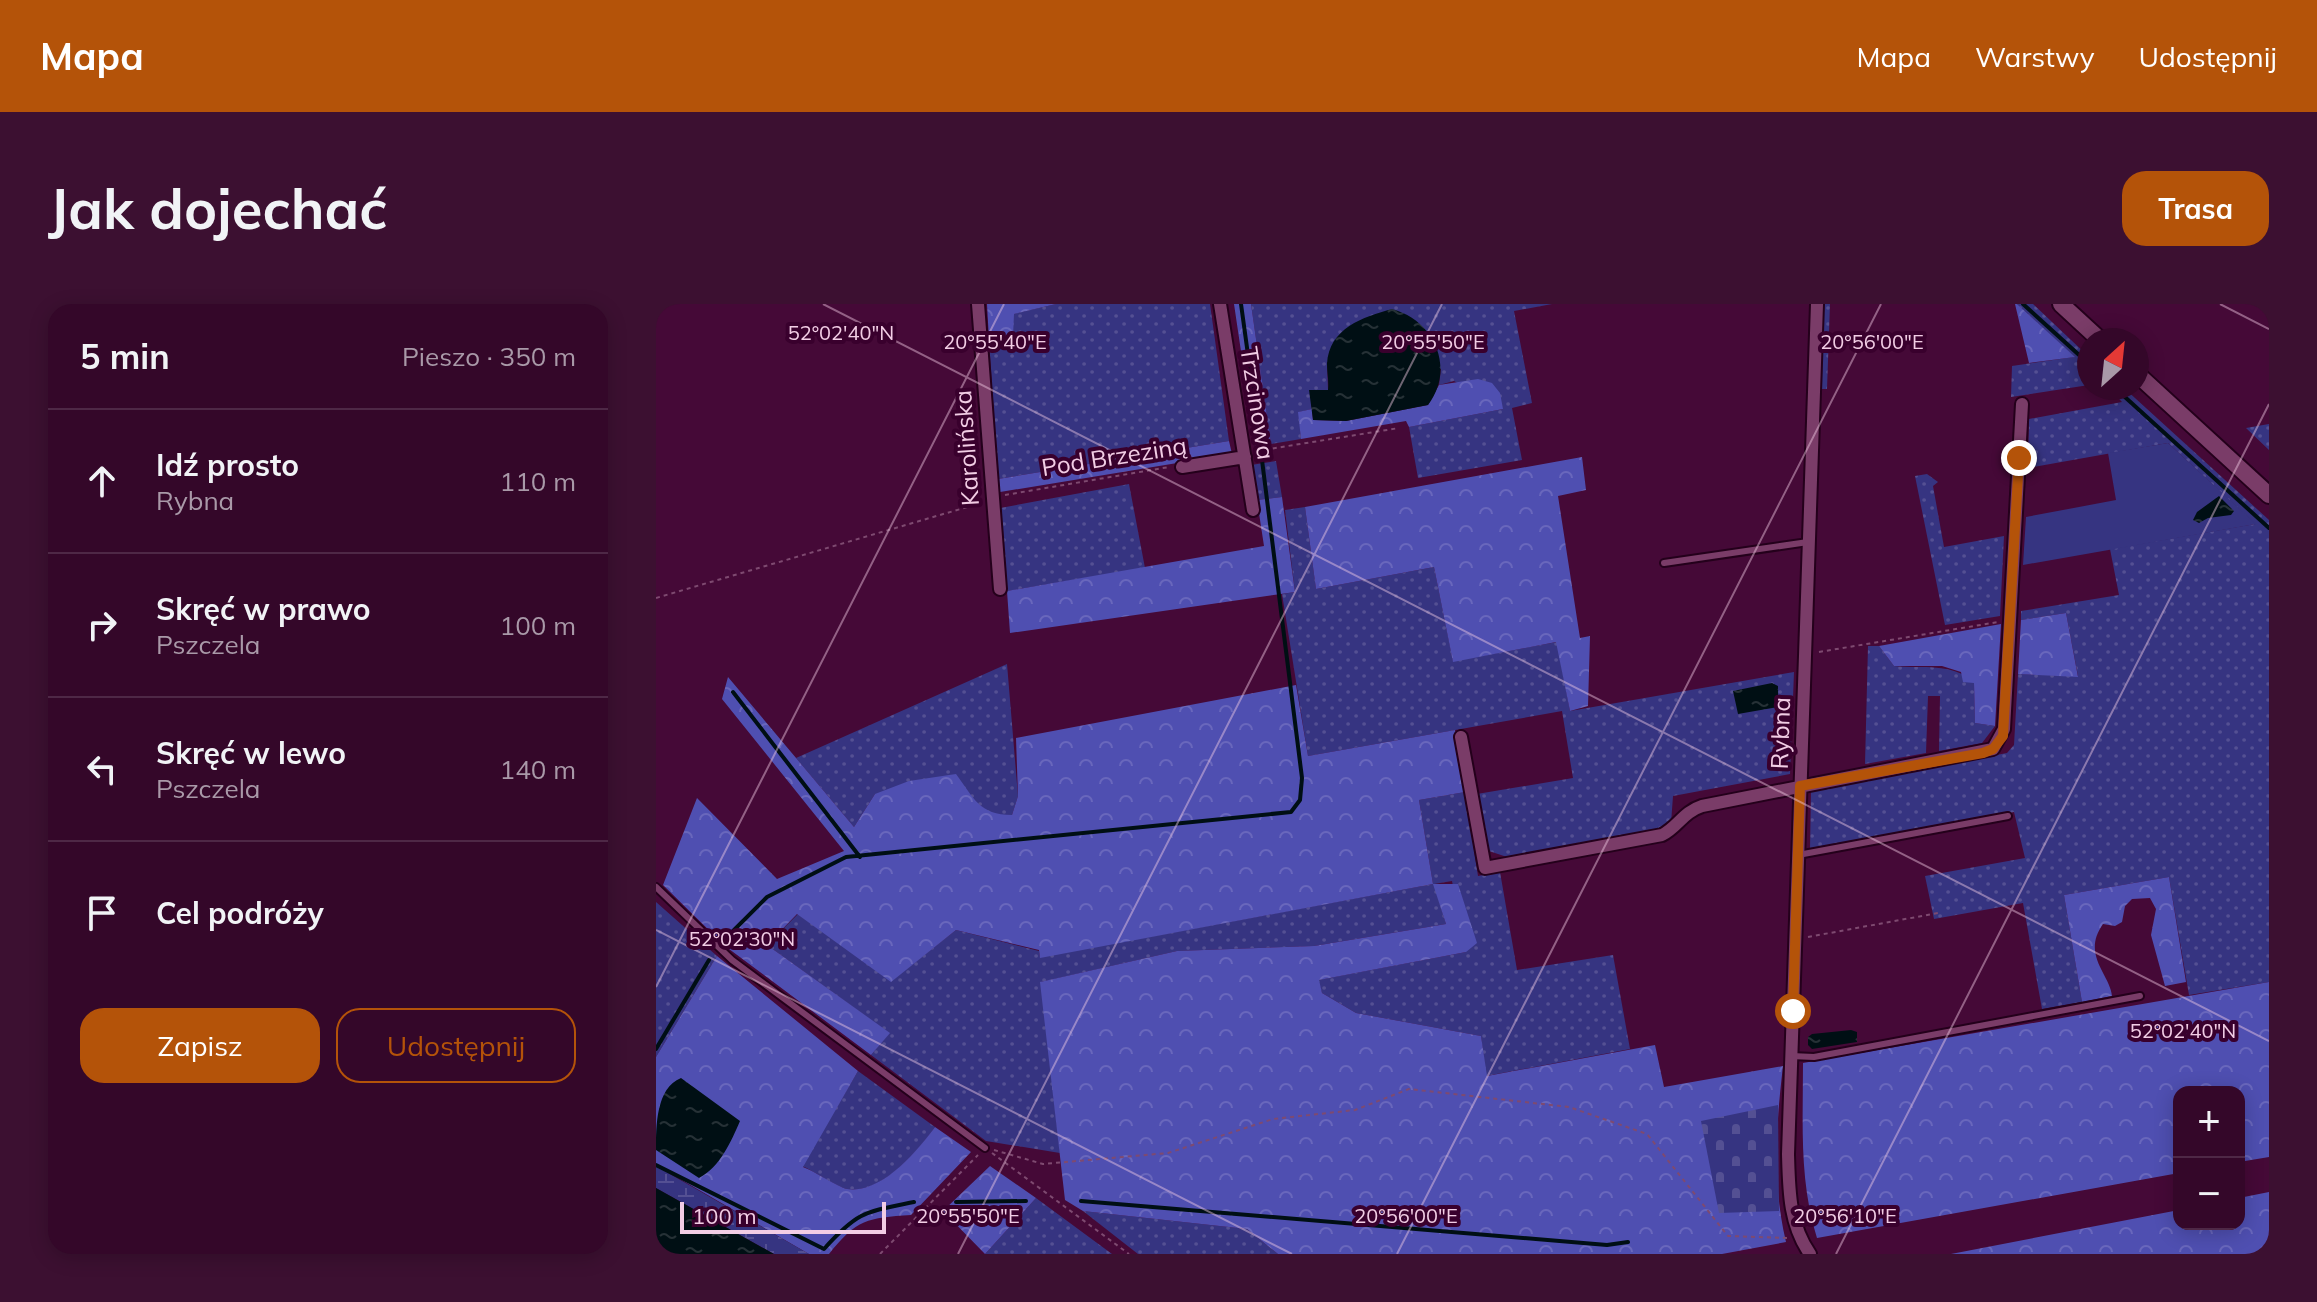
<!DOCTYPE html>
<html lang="pl">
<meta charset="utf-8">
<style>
:root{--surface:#340729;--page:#3c1031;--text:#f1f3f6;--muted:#a999a8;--line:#4e2846;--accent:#b45309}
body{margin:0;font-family:Mulish,sans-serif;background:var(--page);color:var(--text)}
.controls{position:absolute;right:24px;bottom:24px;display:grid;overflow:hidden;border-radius:16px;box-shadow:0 4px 20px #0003}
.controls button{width:72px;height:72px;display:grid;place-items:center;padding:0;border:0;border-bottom:2px solid var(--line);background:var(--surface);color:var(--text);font:40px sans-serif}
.compass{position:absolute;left:1421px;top:24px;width:72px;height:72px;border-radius:50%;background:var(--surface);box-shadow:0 4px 20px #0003;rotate:27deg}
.scale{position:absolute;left:24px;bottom:20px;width:206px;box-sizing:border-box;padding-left:8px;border:4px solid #f2cde5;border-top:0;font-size:22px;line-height:28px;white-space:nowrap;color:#f2cde5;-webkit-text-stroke:6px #39002d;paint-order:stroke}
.stop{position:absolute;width:24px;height:24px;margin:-18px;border:6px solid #b45309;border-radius:50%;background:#fff}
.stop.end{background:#b45309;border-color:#fff;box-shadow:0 2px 8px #0008}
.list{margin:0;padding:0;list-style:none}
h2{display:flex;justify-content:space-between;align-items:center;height:104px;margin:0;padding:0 32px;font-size:34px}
h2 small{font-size:26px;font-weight:400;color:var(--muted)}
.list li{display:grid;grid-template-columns:52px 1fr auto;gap:24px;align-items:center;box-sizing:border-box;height:144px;padding:0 32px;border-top:2px solid var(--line)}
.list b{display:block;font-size:30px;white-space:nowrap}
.list p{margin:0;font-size:26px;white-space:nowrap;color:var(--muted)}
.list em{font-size:26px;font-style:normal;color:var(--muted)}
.actions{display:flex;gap:16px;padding:24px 32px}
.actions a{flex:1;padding:18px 0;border:2px solid var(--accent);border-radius:24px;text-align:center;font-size:28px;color:var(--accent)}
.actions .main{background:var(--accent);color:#fff}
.icon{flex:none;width:44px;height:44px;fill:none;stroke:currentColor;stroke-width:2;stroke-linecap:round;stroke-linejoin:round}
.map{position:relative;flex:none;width:1613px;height:950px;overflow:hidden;border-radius:24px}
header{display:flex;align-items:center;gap:48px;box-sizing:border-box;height:112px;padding:0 40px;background:var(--accent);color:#fff}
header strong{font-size:38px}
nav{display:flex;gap:44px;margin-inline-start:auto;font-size:28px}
.intro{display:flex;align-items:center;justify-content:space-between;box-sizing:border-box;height:192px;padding:0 48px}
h1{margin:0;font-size:56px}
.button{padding:20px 36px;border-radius:24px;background:var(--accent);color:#fff;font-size:28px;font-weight:700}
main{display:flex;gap:48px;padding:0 48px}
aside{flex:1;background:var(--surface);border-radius:24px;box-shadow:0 4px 20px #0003}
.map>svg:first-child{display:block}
.grass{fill:url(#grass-dots)}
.forest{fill:url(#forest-crowns)}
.wetland{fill:url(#wetland-marsh)}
.cemetery{fill:url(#cemetery-stones)}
.green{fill:#363481}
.water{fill:url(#water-ripples)}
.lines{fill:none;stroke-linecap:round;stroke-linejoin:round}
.stream{stroke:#000f14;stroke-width:4}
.service-casing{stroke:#24001b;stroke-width:10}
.minor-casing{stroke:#24001b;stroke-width:16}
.tertiary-casing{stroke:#24001b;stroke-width:20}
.path{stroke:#7e4a70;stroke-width:2;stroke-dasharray:4 4;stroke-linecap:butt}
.service{stroke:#7a3c68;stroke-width:6}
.minor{stroke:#7a3c68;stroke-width:12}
.tertiary{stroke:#7a3c68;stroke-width:16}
.route{stroke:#b45309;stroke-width:10}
.ticks{fill:none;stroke:#f2cde5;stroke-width:2;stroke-opacity:0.45}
.labels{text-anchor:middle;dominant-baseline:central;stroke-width:8;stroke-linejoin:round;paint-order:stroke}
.street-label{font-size:24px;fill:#f2cde5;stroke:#39002d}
.ticks-label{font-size:20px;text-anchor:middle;fill:#f2cde5;stroke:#39002d;stroke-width:8;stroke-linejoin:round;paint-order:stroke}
</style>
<header>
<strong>Mapa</strong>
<nav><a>Mapa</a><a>Warstwy</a><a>Udostępnij</a></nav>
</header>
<div class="intro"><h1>Jak dojechać</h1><a class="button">Trasa</a></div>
<main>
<aside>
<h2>5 min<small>Pieszo · 350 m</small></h2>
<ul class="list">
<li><svg class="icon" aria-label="ahead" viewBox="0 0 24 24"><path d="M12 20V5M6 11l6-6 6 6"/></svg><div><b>Idź prosto</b><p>Rybna</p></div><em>110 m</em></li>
<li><svg class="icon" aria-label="right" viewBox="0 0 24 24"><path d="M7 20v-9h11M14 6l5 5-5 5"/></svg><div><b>Skręć w prawo</b><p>Pszczela</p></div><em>100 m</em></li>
<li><svg class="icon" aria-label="left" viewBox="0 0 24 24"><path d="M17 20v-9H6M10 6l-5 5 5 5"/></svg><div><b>Skręć w lewo</b><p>Pszczela</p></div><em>140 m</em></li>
<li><svg class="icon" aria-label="arrive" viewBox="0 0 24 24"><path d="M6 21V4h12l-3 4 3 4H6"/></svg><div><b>Cel podróży</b></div></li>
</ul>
<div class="actions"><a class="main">Zapisz</a><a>Udostępnij</a></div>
</aside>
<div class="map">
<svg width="1613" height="950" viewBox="0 0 1613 950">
<defs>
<pattern id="grass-dots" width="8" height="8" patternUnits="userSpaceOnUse" patternTransform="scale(2)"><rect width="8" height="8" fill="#363481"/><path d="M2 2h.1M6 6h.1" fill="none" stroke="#545093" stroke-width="1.8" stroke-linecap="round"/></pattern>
<pattern id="forest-crowns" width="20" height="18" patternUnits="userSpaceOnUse" patternTransform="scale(2)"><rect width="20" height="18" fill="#4f4fb1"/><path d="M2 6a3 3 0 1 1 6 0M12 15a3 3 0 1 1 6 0" fill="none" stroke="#6967bc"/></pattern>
<pattern id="wetland-marsh" width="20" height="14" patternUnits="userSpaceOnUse" patternTransform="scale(2)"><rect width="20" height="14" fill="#363481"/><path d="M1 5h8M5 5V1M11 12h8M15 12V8" fill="none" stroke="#545093"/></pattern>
<pattern id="cemetery-stones" width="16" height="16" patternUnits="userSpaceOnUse" patternTransform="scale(2)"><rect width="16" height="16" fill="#363481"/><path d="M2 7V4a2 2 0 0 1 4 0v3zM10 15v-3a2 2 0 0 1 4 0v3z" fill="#545093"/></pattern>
<pattern id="water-ripples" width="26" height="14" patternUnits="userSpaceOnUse" patternTransform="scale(2)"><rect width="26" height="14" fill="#000f14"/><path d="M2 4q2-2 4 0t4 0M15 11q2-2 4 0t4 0" fill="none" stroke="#263136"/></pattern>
</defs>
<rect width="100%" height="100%" fill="#450937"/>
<path class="grass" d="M400,0H554L573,137L342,175L333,36L356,32L357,10Z
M595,0H896L858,7L876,99L856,104L866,156L762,174L753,123L847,105L798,77L783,81L785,65L671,58L672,86H654L656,105L643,108L645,135L615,140Z
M1167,0H1174L1171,85H1166Z
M1361,0H1377L1433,53V81L1355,93L1356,62L1418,53Z
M1453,84H1468L1613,216V678L1533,691L1513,573L1408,591L1426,698L1386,705L1367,599L1278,615L1269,572L1369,554L1358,508L1154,546L1155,486L1351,449L1358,441L1362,370L1422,372L1410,309L1365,316V307L1463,291L1454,245L1599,220L1512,139L1372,164L1373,115L1466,98Z
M1613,120V146L1590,124Z
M620,157L626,193L601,196L595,161Z
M1271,170L1282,178L1277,182L1288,243L1348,232L1344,312L1289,321L1259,172Z
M473,180L489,264L351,287L339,205Z
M649,203L660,285L778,263L797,357L901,338L914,407L1138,368L1134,470L1017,492L1015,519L1009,525L851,553L830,546L821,490L917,474L906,407L652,452L626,290L639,288L629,206Z
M1212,342H1223L1238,362C1268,365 1294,358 1318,378L1319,419L1339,422L1326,439L1283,447L1284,392H1272L1270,449L1209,460Z
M351,360L362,492L356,511H336L321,499L219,490L198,523L140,454Z
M809,488L822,572L844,568L861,666L957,651L974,745L830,772L825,732L700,709L666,689L662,676L810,648L796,577L778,580L790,620L658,642L521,647L385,678L404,849L330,837L215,751L233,729L111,641L142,610L235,677L300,626L383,647L384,653L777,580L763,496Z
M0,598L61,652L0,753Z
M202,767L279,823C262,847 225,891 191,885C181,883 158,867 146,862Z
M380,894L456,950H329Z
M427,907L591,925L622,950H482Z"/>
<path class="forest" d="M331,0H400L358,10L357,32L333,36Z
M578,0H595L615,140L599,142Z
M1359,0H1361L1419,53L1373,59Z
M822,75L836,79L844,89L847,105L753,123L750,117L645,135L642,108L656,105L657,116L690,117L772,101L783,81Z
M573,137L576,150L344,188L342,175Z
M926,153L930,186L902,192L924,334L934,332L932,402L914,407L900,338L797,358L778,263L660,285L649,203Z
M626,193L639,288L354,329L351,287L608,242L601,196Z
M1410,309L1422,373L1362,370L1365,316Z
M1345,320L1339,422L1319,419L1318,379L1307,378L1305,368L1286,362H1238L1223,342Z
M72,373L198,523L219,490L253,477L300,470C318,494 323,511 356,511L362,492L360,434L640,381L652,452L799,426L809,488L763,496L777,580H802L821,639L810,648L663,676L666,689L700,709L825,732L831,772L999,741L1008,783L1127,762C1120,821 1116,880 1130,938L1066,950H622L591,925L427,907L409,896L384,678L521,647L658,642L790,620L777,580L384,654L383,646L300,626L235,678L141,610L111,641L234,729L215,751L69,642L7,581L41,494L121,575L188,547L66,395Z
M1513,573L1530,678L1509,682L1495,631L1500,605L1494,594L1476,595L1469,602L1466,618L1459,622L1447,620C1425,651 1454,670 1456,692L1426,698L1408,591Z
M61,652L202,767L147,863C158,867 182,883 191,885C226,890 261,847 279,823L315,848L255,911C211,914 201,915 173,950H153L0,861V753Z
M1613,678V853L1583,858V788H1523V869L1161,934C1143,877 1147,818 1147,759Z
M334,862L380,894L329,950L287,907Z
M1613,888V950H1295L1523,906V920H1583V894Z"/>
<path class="wetland" d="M0,862L153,950H118L0,884Z"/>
<path class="cemetery" d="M1122,801L1123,907L1063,909L1045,817Z"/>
<path class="green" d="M1512,139L1600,220L1367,261L1370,213L1460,196L1452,149Z"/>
<path class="water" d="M736,5C778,16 800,64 772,101L690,117L657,116L653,86H672C673,77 671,69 671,60C673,24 707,13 736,5Z
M1563,192L1578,207L1575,211L1552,214L1543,219L1537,216L1541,208Z
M1116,379L1122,382V403L1082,410L1077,387Z
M1195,726L1201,728V738L1156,745L1152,741V733L1156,730Z
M25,774L84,817C75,838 64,863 43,874L0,846C0,822 0,784 25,774Z
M0,884L118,950H0Z"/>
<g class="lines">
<path class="stream" d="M585,0L604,138
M1367,0L1433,60
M1459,84L1613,224
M77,388L204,553
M69,635L111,593L190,553L635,508L644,496L646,474L606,156
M0,745L53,656
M0,861L168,945C202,907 209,908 258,898
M425,897L951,941L972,938
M300,898L370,897"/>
<g class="service-casing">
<path id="service" d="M1008,259L1152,238
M1142,551L1352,512
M0,583L76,656L329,844
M1135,752L1158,753L1484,692"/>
</g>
<g class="minor-casing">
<path id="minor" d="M322,0L344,285
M564,0L597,206
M526,163L589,153
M805,433L829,564L1006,531C1022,523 1027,508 1046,502L1337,445L1348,425L1366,100
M1154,950C1133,920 1133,886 1132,850L1161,0"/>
</g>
<g class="tertiary-casing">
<path id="tertiary" d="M1405,0L1444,36
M1481,70L1613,191"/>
</g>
<path class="path" d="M601,147L743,124
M349,191L513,163
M0,294L325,199
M1163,348L1342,318
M1152,633L1282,609
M338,846L387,860L512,849L617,815L699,806L753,785L913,803L991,830L1072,932L1132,934
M336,849L473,950
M224,950L322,851"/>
<use href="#service" class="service"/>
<use href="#minor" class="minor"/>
<use href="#tertiary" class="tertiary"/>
</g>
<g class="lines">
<path class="route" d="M1137,707L1144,482L1327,449L1337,445L1347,432L1363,154"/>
</g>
<path class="ticks" d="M167,0L1613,737M1564,0L1613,25M0,626L636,950M0,683L348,0M302,950L786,0M741,950L1225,0M1180,950L1613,100"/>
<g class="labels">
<g class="street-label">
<text transform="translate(602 99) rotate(81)">Trzcinowa</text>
<text transform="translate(310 144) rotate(-94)">Karolińska</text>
<text transform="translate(458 152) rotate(-9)">Pod Brzeziną</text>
<text transform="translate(1124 429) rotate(-88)">Rybna</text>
</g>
</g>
<g class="ticks-label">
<text x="185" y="36">52°02'40"N</text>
<text x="339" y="45">20°55'40"E</text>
<text x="777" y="45">20°55'50"E</text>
<text x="1216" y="45">20°56'00"E</text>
<text x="86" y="642">52°02'30"N</text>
<text x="1527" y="734">52°02'40"N</text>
<text x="312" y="919">20°55'50"E</text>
<text x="750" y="919">20°56'00"E</text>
<text x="1189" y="919">20°56'10"E</text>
</g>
</svg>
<div class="controls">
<button>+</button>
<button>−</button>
</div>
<svg class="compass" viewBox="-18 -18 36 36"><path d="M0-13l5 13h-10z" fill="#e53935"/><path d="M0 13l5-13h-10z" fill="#a999a8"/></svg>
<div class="scale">100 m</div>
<div class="stop" style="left:1137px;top:707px"></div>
<div class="stop end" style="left:1363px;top:154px"></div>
</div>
</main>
